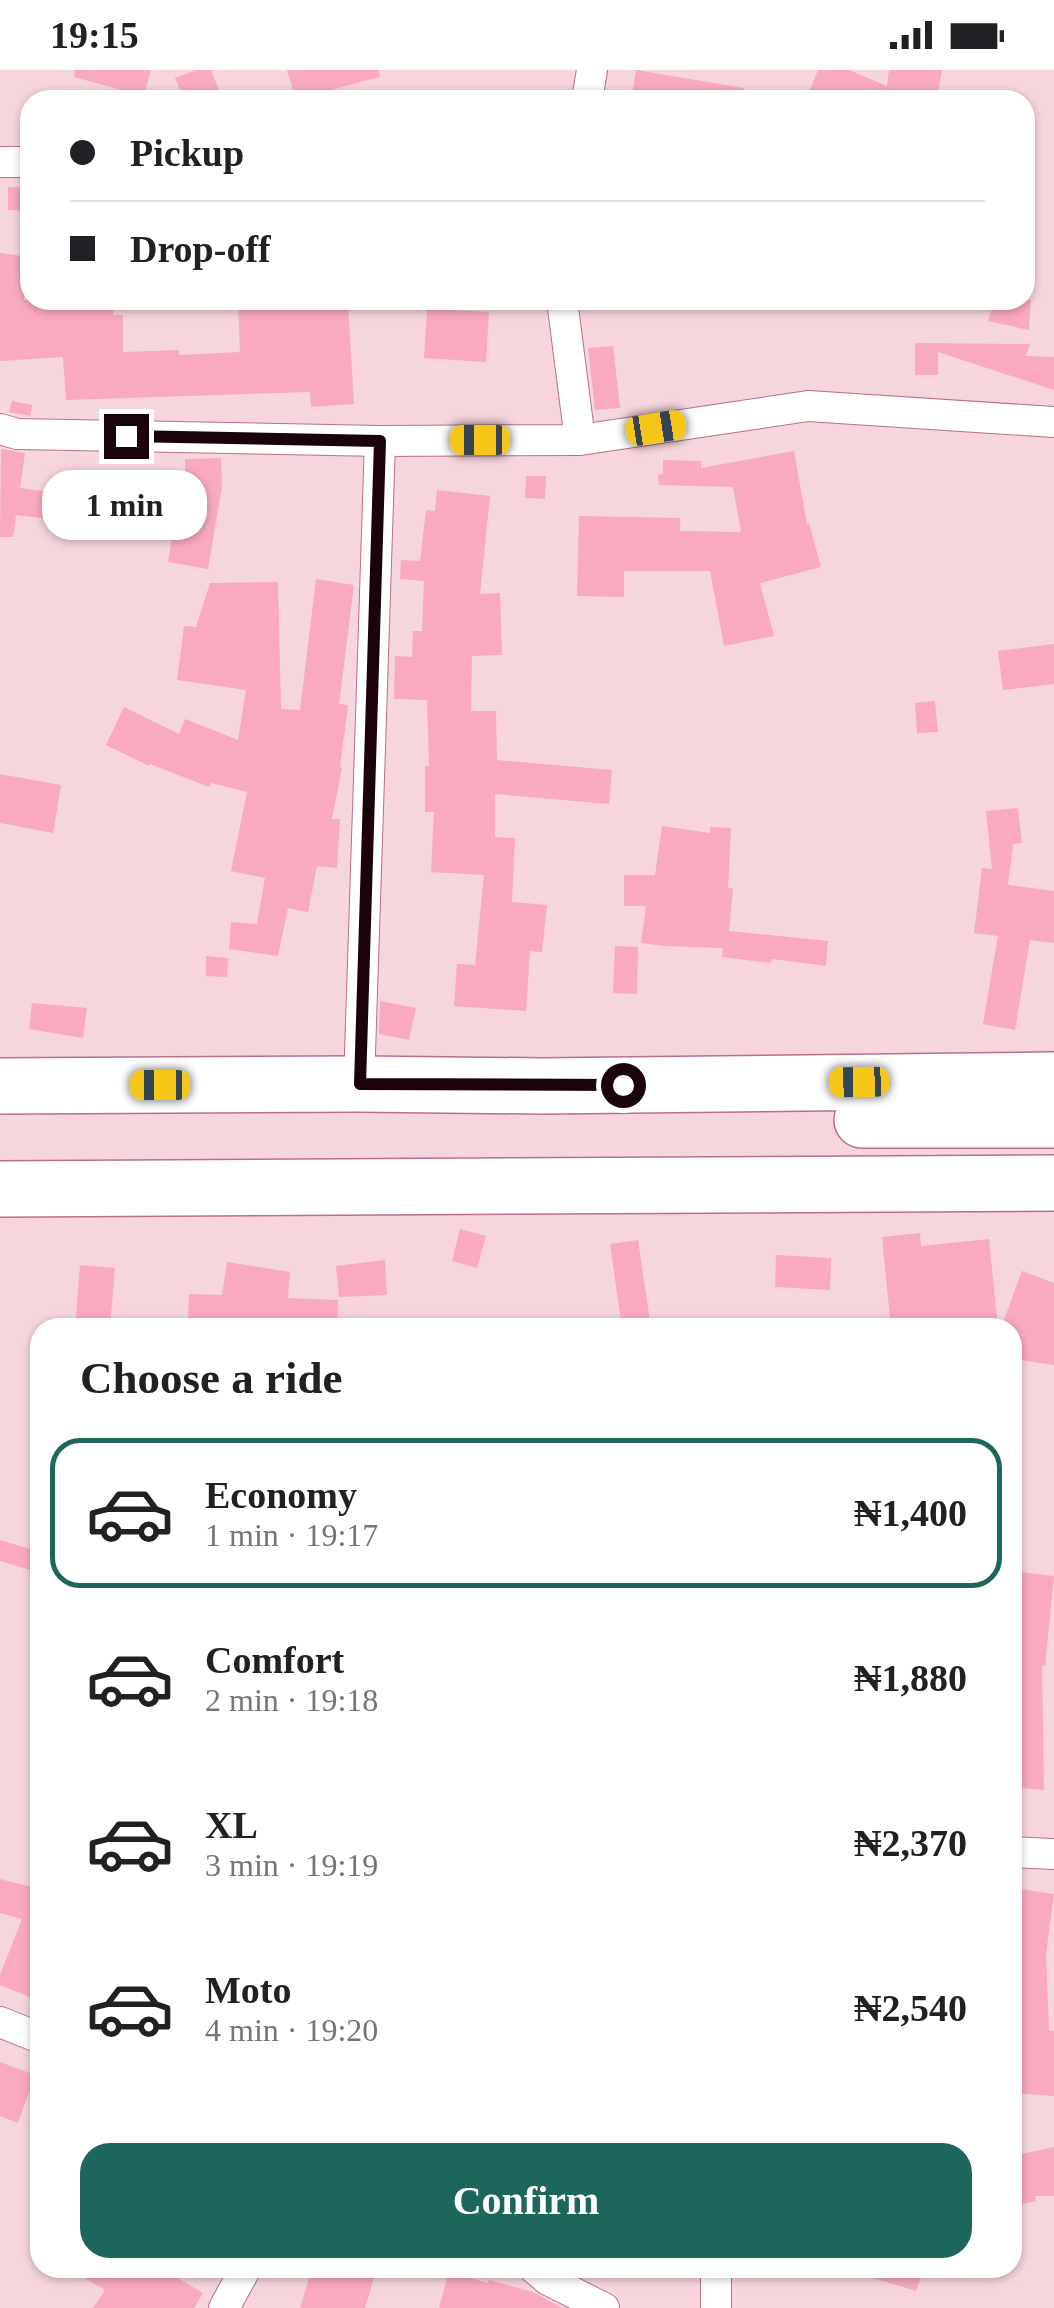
<!DOCTYPE html>
<meta charset="utf-8">
<style>
:root{--surface:#fff;--page:#f6f6f6;--text:#202124;--muted:#757577;--line:#e0e0e0;--accent:#1d665c}
body{margin:0;font-family:Georgia,serif;background:var(--page);color:var(--text);height:100vh;display:flex;flex-direction:column;font-size:38px;white-space:nowrap}
*{box-sizing:border-box;margin:0}
p{font-size:32px;color:var(--muted)}
.icon{flex:none;width:55px;height:55px;fill:none;stroke:currentColor;stroke-width:2;stroke-linecap:round;stroke-linejoin:round}
.map{position:relative;flex:1;overflow:hidden}
.sheet{position:absolute;left:30px;top:1248px;width:992px;height:960px;display:flex;flex-direction:column;background:var(--surface);border-radius:30px;box-shadow:0 2px 8px #0004}
.sheet>*{flex:none}
.guide{position:absolute;left:20px;top:20px;width:1015px;height:220px;border-radius:30px;box-shadow:0 2px 8px #0004;display:grid;align-content:center;height:220px;padding:0 50px;background:var(--surface)}
.end{position:absolute;width:45px;height:45px;margin:-22px;border:12px solid #1b030a;background:#fff;box-shadow:0 0 0 5px #fff}
.from{border-radius:50%}
.bubble{position:absolute;height:70px;border-radius:30px;background:var(--surface);box-shadow:0 2px 8px #0004;font-size:32px;font-weight:600;line-height:70px;text-align:center}
.car{position:absolute;width:30px;height:60px;margin:-30px -15px;border-radius:12px;box-shadow:0 0 8px 2px #0007;background:linear-gradient(#f5c518 24%,#345 0 40%,#f5c518 0 76%,#345 0 86%,#f5c518 0)}
.guide b{display:flex;align-items:center;gap:35px;height:95px;font-size:38px}
.guide b+b{border-top:2px solid var(--line)}
.guide i{width:25px;height:25px;background:var(--text)}
ul{padding:0;list-style:none}
li{display:flex;align-items:center;gap:30px;height:150px;margin:0 20px 15px;padding:0 30px;border:5px solid transparent;border-radius:30px}
li div{flex:1}
li b{display:block;font-size:38px}
li em{font-style:normal;font-weight:600}
li.on{border-color:var(--accent)}
li>.icon{width:90px;height:90px;stroke-width:1.5}
h2{padding:0 50px;font-size:45px;line-height:120px}
.cta{display:flex;gap:20px;margin-top:auto;padding:20px 50px}
.cta a{flex:1;height:115px;border-radius:30px;background:var(--accent);color:#fff;font-size:40px;font-weight:600;line-height:115px;text-align:center}
.status{display:flex;justify-content:space-between;align-items:center;height:70px;padding:0 50px;background:var(--surface);direction:ltr}
.status svg{height:28px;fill:currentColor}
.map>svg:first-child{display:block}
.building{fill:#f9aabe}
.lines{fill:none;stroke-linecap:round;stroke-linejoin:round}
.street-casing{stroke:#ba7084;stroke-width:32}
.highway-casing{stroke:#ba7084;stroke-width:58}
.street{stroke:#fff;stroke-width:30}
.highway{stroke:#fff;stroke-width:55}
.route{stroke:#1b030a;stroke-width:12}
</style>
<div class="status"><b>19:15</b><svg viewBox="0 0 49 12"><path d="M0 12V9h3v3zM5 12V6h3v6zM10 12V3h3v9zM15 12V0h3v12zM26 1h20v11H26zM47 4h2v5h-2z"/></svg></div>
<div class="map">
<svg width="1054" height="2238" viewBox="0 0 1054 2238">
<rect width="100%" height="100%" fill="#f6d5dc"/>
<!-- building -->
<path class="building" d="M 75,0 L 151,0 L 144,26 L 74,7 Z
M 196,0 L 211,0 L 223,30 L 184,30 L 175,8 Z
M 287,0 L 379,0 L 380,7 L 330,20 L 329,30 L 296,30 Z
M 636,0 L 744,18 L 743,30 L 631,30 Z
M 818,0 L 849,0 L 887,16 L 889,0 L 942,0 L 937,30 L 806,30 Z
M 8,117 L 30,118 L 30,141 L 8,140 Z
M 0,183 L 29,187 L 24,230 L 116,230 L 113,245 L 123,245 L 123,282 L 179,280 L 179,285 L 240,282 L 238,233 L 288,231 L 288,236 L 348,233 L 354,334 L 311,337 L 310,322 L 66,330 L 63,287 L 0,291 Z
M 995,230 L 1031,230 L 1029,260 L 988,251 Z
M 427,239 L 489,242 L 486,292 L 424,288 Z
M 915,273 L 1030,274 L 1026,286 L 1054,287 L 1054,320 L 938,282 L 938,305 L 915,305 Z
M 613,276 L 620,338 L 595,340 L 588,278 Z
M 12,331 L 32,335 L 30,346 L 9,342 Z
M 1,379 L 25,383 L 20,418 L 124,432 L 121,458 L 16,445 L 13,467 L 0,467 Z
M 794,381 L 807,454 L 809,453 L 821,497 L 760,513 L 774,566 L 724,576 L 710,501 L 624,501 L 624,527 L 577,526 L 579,446 L 680,448 L 680,461 L 741,462 L 733,417 L 659,415 L 658,405 L 663,404 L 663,390 L 701,391 L 701,398 Z
M 221,388 L 222,417 L 208,499 L 168,492 L 177,437 L 187,438 L 185,389 Z
M 526,406 L 546,406 L 545,429 L 525,428 Z
M 437,420 L 490,426 L 480,524 L 500,523 L 502,585 L 472,586 L 471,641 L 496,641 L 497,690 L 612,700 L 609,734 L 495,724 L 495,767 L 515,768 L 512,832 L 547,835 L 542,882 L 530,881 L 526,941 L 454,936 L 457,894 L 475,895 L 484,805 L 431,802 L 434,742 L 425,742 L 425,696 L 429,696 L 427,630 L 394,629 L 395,586 L 412,587 L 413,561 L 422,561 L 424,511 L 400,509 L 401,490 L 420,491 L 426,440 L 435,441 Z
M 316,509 L 354,515 L 339,634 L 348,635 L 340,697 L 342,698 L 332,749 L 340,749 L 337,798 L 317,796 L 308,842 L 288,838 L 278,886 L 229,879 L 231,852 L 257,854 L 265,808 L 231,801 L 247,722 L 211,713 L 209,717 L 150,694 L 149,696 L 106,675 L 124,637 L 179,664 L 185,649 L 238,670 L 246,620 L 177,610 L 184,556 L 196,557 L 210,513 L 278,512 L 281,639 L 300,640 Z
M 1054,574 L 1054,614 L 1003,620 L 998,581 Z
M 935,631 L 938,662 L 917,663 L 915,633 Z
M 0,704 L 61,715 L 53,763 L 0,753 Z
M 1018,738 L 1022,773 L 1013,774 L 1008,815 L 1054,821 L 1054,873 L 1030,870 L 1015,960 L 983,954 L 998,866 L 974,863 L 982,798 L 992,799 L 986,741 Z
M 662,756 L 710,763 L 710,757 L 731,758 L 728,818 L 733,818 L 729,861 L 828,871 L 826,896 L 772,889 L 771,893 L 722,887 L 723,878 L 664,876 L 641,873 L 646,836 L 624,836 L 624,805 L 655,805 Z
M 615,876 L 638,877 L 637,924 L 613,923 Z
M 206,886 L 228,888 L 227,907 L 206,906 Z
M 380,931 L 416,938 L 409,970 L 379,964 Z
M 32,933 L 87,938 L 83,968 L 29,959 Z
M 460,1159 L 486,1166 L 477,1198 L 452,1191 Z
M 920,1163 L 921,1176 L 989,1169 L 998,1258 L 891,1258 L 882,1167 Z
M 638,1170 L 651,1258 L 622,1258 L 610,1174 Z
M 776,1185 L 831,1188 L 830,1220 L 775,1217 Z
M 385,1190 L 387,1225 L 339,1227 L 336,1196 Z
M 227,1192 L 290,1202 L 288,1228 L 338,1230 L 337,1258 L 190,1258 L 191,1250 L 188,1250 L 189,1224 L 222,1225 Z
M 80,1195 L 115,1198 L 110,1258 L 75,1258 Z
M 1022,1201 L 1054,1213 L 1054,1295 L 1012,1289 L 1012,1258 L 1001,1258 Z
M 0,1470 L 40,1482 L 40,1503 L 0,1491 Z
M 1019,1502 L 1054,1506 L 1045,1596 L 1042,1595 L 1044,1720 L 1012,1717 L 1012,1567 Z
M 0,1809 L 40,1819 L 40,1853 L 38,1853 L 30,1884 L 40,1888 L 40,1931 L 0,1915 L 0,1905 L 22,1849 L 0,1843 Z
M 1012,1818 L 1054,1824 L 1046,1884 L 1049,1960 L 1054,1961 L 1054,2026 L 1012,2023 Z
M 0,1992 L 35,2005 L 18,2053 L 0,2046 Z
M 1054,2077 L 1054,2126 L 1035,2126 L 1036,2131 L 1012,2136 L 1012,2086 Z
M 68,2198 L 160,2198 L 203,2223 L 194,2238 L 93,2238 L 105,2220 Z
M 312,2198 L 377,2198 L 365,2238 L 300,2238 Z
M 856,2198 L 924,2198 L 916,2221 L 856,2203 Z
M 449,2202 L 488,2213 L 489,2210 L 533,2222 L 562,2238 L 439,2238 Z"/>
<g class="lines">
<!-- street casing -->
<g class="street-casing">
<path id="street" d="M 587,30 L 592,0
M 0,92 L 30,92
M 562,230 L 580,370
M 0,359 L 17,364 L 380,371 L 580,370 L 808,336 L 1054,352
M 359,1014 L 380,371
M 1012,1782 L 1054,1784
M 0,1952 L 40,1968
M 534,2198 L 548,2210 L 604,2238
M 716,2198 L 716,2238
M 224,2238 L 246,2198"/>
</g>
<!-- highway casing -->
<g class="highway-casing">
<path id="highway" d="M 0,1016 L 359,1014 L 543,1016 L 1054,1010
M 862,1050 L 1054,1050
M 0,1119 L 1054,1113"/>
</g>
<!-- street -->
<use href="#street" class="street"/>
<!-- highway -->
<use href="#highway" class="highway"/>
</g>
<g class="lines">
<!-- route -->
<path class="route" d="M 126,366 L 380,371 L 360,1014 L 623,1015"/>
</g>
</svg>
<i class="end from" style="left:623px;top:1015px"></i>
<i class="end" style="left:126px;top:366px"></i>
<div class="bubble" style="left:42px;top:400px;width:165px">1 min</div>
<i class="car" style="left:656px;top:358px;rotate:81deg"></i>
<i class="car" style="left:480px;top:370px;rotate:270deg"></i>
<i class="car" style="left:859px;top:1012px;rotate:269deg"></i>
<i class="car" style="left:160px;top:1015px;rotate:270deg"></i>
<div class="guide">
<b><i class="from"></i>Pickup</b>
<b><i></i>Drop-off</b>
</div>
<section class="sheet">
<h2>Choose a ride</h2>
<ul>
<li class="on"><svg class="icon" aria-label="car" viewBox="0 0 24 24"><path d="M5 17H2v-5l4-1 3-4h7l3 4 3 1v5h-3M9 17h6M6 11h13"/><circle cx="7" cy="17" r="2"/><circle cx="17" cy="17" r="2"/></svg><div><b>Economy</b><p>1 min · 19:17</p></div><em>₦1,400</em></li>
<li><svg class="icon" aria-label="car" viewBox="0 0 24 24"><path d="M5 17H2v-5l4-1 3-4h7l3 4 3 1v5h-3M9 17h6M6 11h13"/><circle cx="7" cy="17" r="2"/><circle cx="17" cy="17" r="2"/></svg><div><b>Comfort</b><p>2 min · 19:18</p></div><em>₦1,880</em></li>
<li><svg class="icon" aria-label="car" viewBox="0 0 24 24"><path d="M5 17H2v-5l4-1 3-4h7l3 4 3 1v5h-3M9 17h6M6 11h13"/><circle cx="7" cy="17" r="2"/><circle cx="17" cy="17" r="2"/></svg><div><b>XL</b><p>3 min · 19:19</p></div><em>₦2,370</em></li>
<li><svg class="icon" aria-label="car" viewBox="0 0 24 24"><path d="M5 17H2v-5l4-1 3-4h7l3 4 3 1v5h-3M9 17h6M6 11h13"/><circle cx="7" cy="17" r="2"/><circle cx="17" cy="17" r="2"/></svg><div><b>Moto</b><p>4 min · 19:20</p></div><em>₦2,540</em></li>
</ul>
<div class="cta"><a>Confirm</a></div>
</section>
</div>
